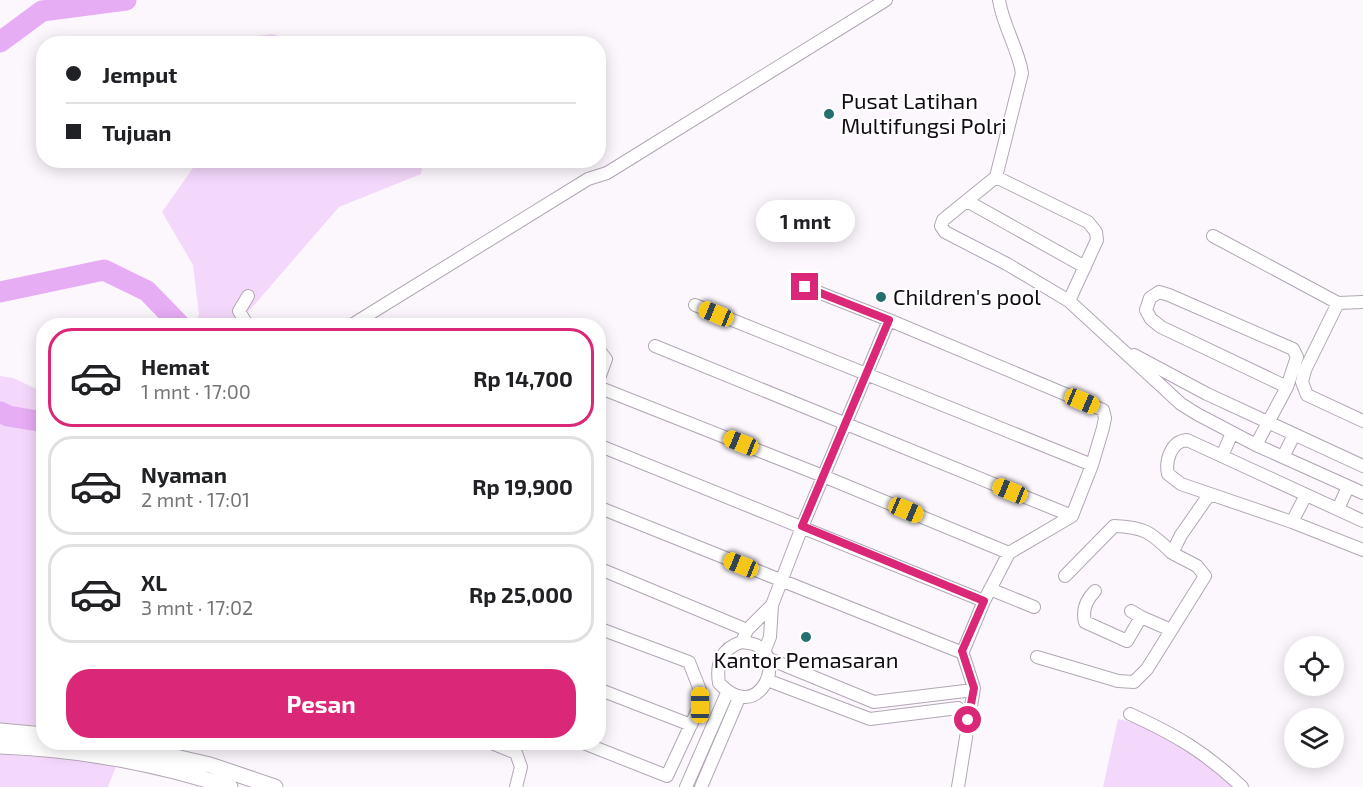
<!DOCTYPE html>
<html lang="id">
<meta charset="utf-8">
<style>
:root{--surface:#fff;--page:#f2f2f2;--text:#202124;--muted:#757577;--line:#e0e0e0;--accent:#db2777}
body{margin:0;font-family:"Exo 2",sans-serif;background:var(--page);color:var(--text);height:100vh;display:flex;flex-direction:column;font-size:22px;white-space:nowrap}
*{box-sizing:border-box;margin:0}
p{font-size:20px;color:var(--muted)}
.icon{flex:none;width:33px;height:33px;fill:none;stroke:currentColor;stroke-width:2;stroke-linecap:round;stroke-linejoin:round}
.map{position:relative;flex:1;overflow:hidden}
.sheet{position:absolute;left:36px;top:318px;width:570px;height:432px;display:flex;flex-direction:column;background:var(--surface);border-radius:24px;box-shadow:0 3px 15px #0003}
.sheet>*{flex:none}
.hud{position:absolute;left:36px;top:36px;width:570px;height:132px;border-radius:24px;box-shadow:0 3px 15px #0003;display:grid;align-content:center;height:132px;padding:0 30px;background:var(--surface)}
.controls{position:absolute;left:1284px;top:636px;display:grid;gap:12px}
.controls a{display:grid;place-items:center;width:60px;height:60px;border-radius:50%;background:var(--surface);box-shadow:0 3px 15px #0003;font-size:30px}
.end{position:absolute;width:27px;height:27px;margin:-14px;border:8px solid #db2777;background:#fff;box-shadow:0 0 0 3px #fff}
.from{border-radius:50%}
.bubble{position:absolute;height:42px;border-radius:21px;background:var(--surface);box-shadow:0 3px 15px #0003;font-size:20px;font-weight:700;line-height:42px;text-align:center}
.car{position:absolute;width:18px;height:36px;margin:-18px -9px;border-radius:8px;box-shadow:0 0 4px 2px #0007;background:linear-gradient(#f5c518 24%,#345 0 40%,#f5c518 0 76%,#345 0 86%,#f5c518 0)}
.hud b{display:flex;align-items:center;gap:21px;height:57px;font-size:22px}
.hud b+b{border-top:2px solid var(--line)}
.hud i{width:15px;height:15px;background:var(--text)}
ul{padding:10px 0 0;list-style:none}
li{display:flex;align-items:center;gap:18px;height:99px;margin:0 12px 9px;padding:0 18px;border:3px solid var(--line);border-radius:24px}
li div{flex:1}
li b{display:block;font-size:22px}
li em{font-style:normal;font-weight:700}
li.active{border-color:var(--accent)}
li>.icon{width:54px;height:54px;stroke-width:1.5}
.cta{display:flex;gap:12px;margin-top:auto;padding:12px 30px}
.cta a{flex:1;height:69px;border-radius:24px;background:var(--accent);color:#fff;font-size:24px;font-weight:700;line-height:69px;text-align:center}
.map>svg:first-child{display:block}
.green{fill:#f4d8fb}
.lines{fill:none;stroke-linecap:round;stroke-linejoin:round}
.river{stroke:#e6acf4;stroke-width:21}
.minor-casing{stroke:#b2a6b5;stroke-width:14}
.major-casing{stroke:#b2a6b5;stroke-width:17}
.minor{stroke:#fff;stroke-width:12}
.major{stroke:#fff;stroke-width:15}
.route{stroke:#db2777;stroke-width:8}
.poi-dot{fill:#25706e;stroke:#fff;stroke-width:2}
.labels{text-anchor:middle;stroke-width:4.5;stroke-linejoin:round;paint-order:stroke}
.poi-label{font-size:22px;fill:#110c12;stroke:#fff;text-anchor:start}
</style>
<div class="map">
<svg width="1363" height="787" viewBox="0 0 1363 787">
<rect width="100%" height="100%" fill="#fcf7fd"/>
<!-- green -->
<path class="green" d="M 272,34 L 307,43 L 225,43 L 224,40 Z
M 198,161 L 423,161 L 421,174 L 339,207 L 242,319 L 246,325 L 193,325 L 199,315 L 193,265 L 162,212 Z
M 0,376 L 13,378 L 43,392 L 44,742 L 125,743 L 108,787 L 0,787 Z
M 1118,719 L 1137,723 L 1208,761 L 1238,787 L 1103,787 Z"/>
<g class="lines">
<!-- river -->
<path class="river" d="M 0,42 L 42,11 L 126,0
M 0,292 L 104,270 L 147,291 L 181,326
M 0,412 L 8,416 L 44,422"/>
<!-- minor casing -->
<g class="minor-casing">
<path id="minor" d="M 996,177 L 1022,73 C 1018,48 1003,26 999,0
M 967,201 L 1085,267
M 1213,236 L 1338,303 L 1305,370 L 1302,382 L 1307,395 L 1363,421
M 1069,301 L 1097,240 L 1096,232 L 1088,222 L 996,177 L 943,220 L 941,226 L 945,232 L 1007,264 L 1069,301 L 1181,404 L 1197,414 L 1256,445 L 1363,493
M 1338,303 L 1363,302
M 695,305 L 1092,465
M 456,325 L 581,326
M 248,326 L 239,311 L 248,296
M 350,326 L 588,179 L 607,173 L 886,0
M 655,346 L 1072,516
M 598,349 L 606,359 L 598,381
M 1134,355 L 1207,394 L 1363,466
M 598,387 L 823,476 L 1009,553
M 598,445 L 984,601 L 1009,553 L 1072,516 L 1092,465 L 1103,428 L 1105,418 L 1103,410 L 889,320 L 805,287
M 1256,445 L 1287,387 L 1297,357 L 1293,349 L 1169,295 L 1159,292 L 1150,298 L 1146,310 L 1151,319 L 1161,327 L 1287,387
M 1222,456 L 1232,433
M 1283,457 L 1294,435
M 598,507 L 958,651 L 964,649 L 984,601
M 1338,509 L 1348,487
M 1363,521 L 1187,440 C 1171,441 1165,461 1168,474 L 1181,484 L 1292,522 L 1363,550
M 1292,522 L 1306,495
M 598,568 L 747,630
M 1065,576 L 1114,526 C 1144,527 1151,532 1172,553
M 990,589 L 1034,607
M 1095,591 C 1086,600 1082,610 1085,622 L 1127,641 L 1141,617 L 1171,630
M 1131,611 L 1141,617
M 742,642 C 746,643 752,643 756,645 C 788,661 757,725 719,683 C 716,664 721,648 742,642 L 747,630 L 772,605
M 764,652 L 770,637 L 772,605 L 802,527 L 889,320
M 1037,657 L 1118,681 L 1134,682 L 1147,669 L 1205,576 L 1197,566 L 1172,553 L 1181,535 L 1209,495
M 767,658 L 874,702 L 965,691
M 767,680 L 870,719 L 958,708
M 598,689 L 691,725
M 1130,714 C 1176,735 1205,752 1242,787
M 489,742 L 516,753 L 521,767 L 516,787
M 581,742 L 667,776 L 700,705 L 700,690 L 689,662 L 598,628
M 686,787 L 727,693
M 701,787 L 739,698
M 958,787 L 974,688 L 962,651"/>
</g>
<!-- major casing -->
<g class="major-casing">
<path id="major" d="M 0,731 L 44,735
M 110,742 L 210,765 L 275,787
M 0,746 C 78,749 156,763 230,787"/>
</g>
<!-- minor -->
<use href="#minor" class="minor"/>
<!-- major -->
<use href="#major" class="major"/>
</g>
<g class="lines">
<!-- route -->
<path class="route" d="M 805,287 L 889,320 L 802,526 L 984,601 L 962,651 L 974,688 L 968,720"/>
</g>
<!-- markers -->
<g class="poi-dot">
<circle cx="829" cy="114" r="6"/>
<circle cx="881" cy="297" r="6"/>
<circle cx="806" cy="637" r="6"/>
</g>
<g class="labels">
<!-- poi labels -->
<g class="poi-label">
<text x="841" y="109">Pusat Latihan<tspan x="841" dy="25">Multifungsi Polri</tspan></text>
<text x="893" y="305">Children's pool</text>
<text x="806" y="668" text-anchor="middle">Kantor Pemasaran</text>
</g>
</g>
</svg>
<div class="controls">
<a><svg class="icon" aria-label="locate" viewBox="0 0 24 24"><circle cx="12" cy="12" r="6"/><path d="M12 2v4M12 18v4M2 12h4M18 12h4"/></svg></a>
<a><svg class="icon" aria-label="layers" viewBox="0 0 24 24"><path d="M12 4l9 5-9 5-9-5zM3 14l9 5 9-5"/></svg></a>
</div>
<i class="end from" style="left:968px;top:720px"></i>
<i class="end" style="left:805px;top:287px"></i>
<div class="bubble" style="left:756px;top:200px;width:99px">1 mnt</div>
<i class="car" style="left:716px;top:314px;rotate:292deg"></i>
<i class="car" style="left:1082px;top:401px;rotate:113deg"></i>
<i class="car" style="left:741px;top:443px;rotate:292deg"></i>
<i class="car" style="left:1010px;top:491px;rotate:292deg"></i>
<i class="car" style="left:906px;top:510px;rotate:113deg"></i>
<i class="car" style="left:741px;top:565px;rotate:292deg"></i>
<i class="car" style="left:700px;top:705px;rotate:0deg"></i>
<div class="hud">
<b><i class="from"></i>Jemput</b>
<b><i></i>Tujuan</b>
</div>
<section class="sheet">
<ul>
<li class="active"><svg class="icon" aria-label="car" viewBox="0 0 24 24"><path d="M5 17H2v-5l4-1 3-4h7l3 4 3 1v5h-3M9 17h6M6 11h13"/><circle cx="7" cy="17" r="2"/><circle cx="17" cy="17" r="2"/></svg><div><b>Hemat</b><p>1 mnt · 17:00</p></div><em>Rp 14,700</em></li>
<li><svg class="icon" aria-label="car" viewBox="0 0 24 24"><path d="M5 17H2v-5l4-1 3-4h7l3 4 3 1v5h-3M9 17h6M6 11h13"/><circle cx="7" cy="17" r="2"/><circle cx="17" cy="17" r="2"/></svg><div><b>Nyaman</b><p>2 mnt · 17:01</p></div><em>Rp 19,900</em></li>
<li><svg class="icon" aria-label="car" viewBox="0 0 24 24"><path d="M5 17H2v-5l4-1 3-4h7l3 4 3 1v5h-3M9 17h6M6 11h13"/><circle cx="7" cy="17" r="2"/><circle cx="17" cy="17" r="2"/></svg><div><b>XL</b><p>3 mnt · 17:02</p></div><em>Rp 25,000</em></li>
</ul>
<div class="cta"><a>Pesan</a></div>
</section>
</div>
